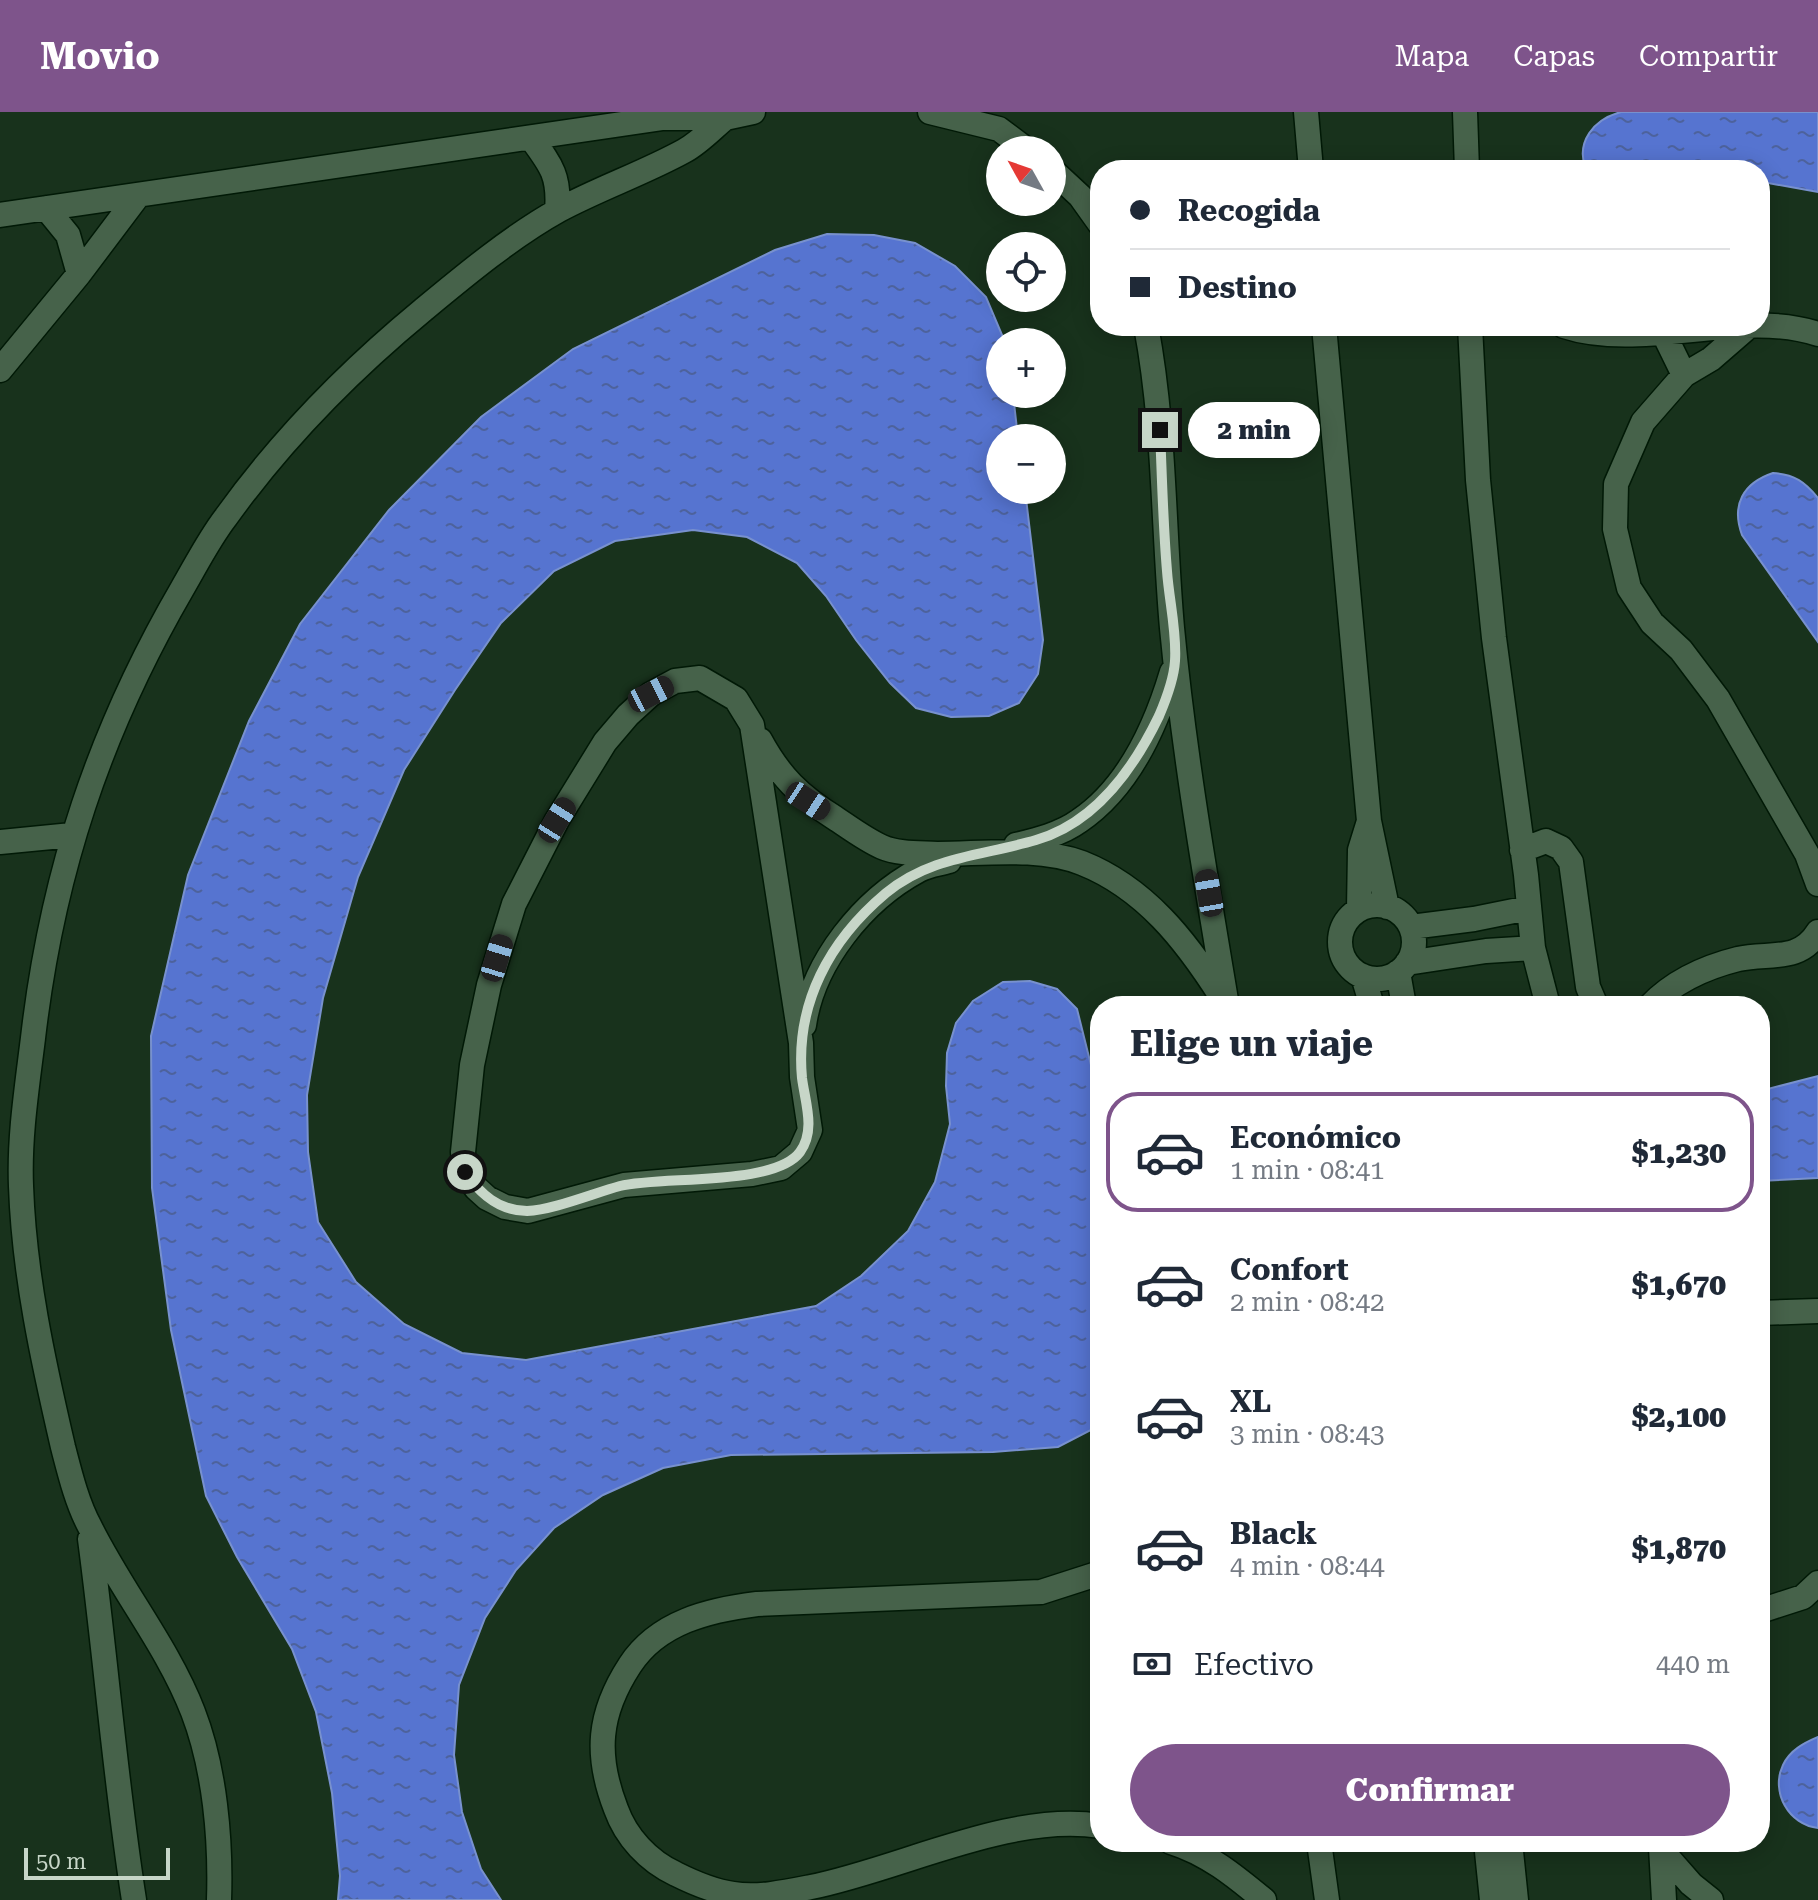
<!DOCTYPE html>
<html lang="es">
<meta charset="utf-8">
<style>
:root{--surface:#fff;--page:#f2f2f3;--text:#1f2937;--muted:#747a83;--line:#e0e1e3;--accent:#7e548b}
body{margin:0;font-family:"Roboto Serif",serif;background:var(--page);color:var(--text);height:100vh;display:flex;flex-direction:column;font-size:30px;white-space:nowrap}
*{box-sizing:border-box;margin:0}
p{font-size:26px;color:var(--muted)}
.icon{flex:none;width:44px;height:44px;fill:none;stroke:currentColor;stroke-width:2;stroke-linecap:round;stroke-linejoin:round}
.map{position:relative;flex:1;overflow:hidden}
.panel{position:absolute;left:1090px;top:884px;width:680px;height:856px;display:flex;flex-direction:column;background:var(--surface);border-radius:32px;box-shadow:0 4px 20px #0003}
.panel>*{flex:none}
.banner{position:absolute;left:1090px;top:48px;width:680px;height:176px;border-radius:32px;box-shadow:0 4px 20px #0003;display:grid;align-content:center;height:176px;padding:0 40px;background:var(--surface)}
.needle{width:52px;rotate:310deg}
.controls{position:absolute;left:986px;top:24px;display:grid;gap:16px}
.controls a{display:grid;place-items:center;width:80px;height:80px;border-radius:50%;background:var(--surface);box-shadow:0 4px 20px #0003;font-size:40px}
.scale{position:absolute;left:24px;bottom:20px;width:146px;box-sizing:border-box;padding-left:8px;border:4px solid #c7d6c8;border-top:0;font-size:22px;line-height:28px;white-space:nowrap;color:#c7d6c8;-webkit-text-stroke:6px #18321c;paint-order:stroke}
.end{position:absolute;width:36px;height:36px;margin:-18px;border:10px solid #c7d6c8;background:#111;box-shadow:0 0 0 4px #111}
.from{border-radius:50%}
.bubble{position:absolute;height:56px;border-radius:28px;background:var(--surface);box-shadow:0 4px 20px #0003;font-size:26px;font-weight:800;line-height:56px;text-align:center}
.car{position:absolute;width:24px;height:48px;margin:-24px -12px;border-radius:10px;box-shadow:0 0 6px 2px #0007;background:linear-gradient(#222 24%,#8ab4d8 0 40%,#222 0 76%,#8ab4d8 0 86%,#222 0)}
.banner b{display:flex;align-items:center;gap:28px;height:76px;font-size:30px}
.banner b+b{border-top:2px solid var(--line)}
.banner i{width:20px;height:20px;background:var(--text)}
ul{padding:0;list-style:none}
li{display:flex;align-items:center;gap:24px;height:120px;margin:0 16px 12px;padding:0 24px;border:4px solid transparent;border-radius:32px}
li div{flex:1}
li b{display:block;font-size:30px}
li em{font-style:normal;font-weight:800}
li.active{border-color:var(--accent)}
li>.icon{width:72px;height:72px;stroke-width:1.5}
h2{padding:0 40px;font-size:36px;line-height:96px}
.pay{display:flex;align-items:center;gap:20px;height:88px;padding:0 40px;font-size:30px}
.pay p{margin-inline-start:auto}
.action{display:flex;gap:16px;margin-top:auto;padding:16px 40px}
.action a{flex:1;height:92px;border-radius:48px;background:var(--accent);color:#fff;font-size:32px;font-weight:800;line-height:92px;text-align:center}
header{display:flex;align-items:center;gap:48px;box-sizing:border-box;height:112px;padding:0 40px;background:var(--accent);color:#fff}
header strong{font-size:38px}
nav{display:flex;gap:44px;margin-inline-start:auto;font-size:28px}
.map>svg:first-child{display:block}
.water{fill:url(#water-ripples);stroke:#7891ce;stroke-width:2}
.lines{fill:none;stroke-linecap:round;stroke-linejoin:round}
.minor-casing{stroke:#011906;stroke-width:27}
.minor{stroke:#46624a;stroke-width:24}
.route{stroke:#c7d6c8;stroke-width:10}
</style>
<header>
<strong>Movio</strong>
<nav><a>Mapa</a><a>Capas</a><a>Compartir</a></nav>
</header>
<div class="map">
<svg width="1818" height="1788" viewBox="0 0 1818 1788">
<defs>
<pattern id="water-ripples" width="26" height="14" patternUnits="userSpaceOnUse" patternTransform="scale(2)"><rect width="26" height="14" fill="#5674d0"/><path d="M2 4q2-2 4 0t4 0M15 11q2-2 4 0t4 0" fill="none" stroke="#4d629c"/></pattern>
</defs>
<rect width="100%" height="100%" fill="#18321c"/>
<!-- water -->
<path class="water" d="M 1621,0 L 1818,0 L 1818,80 L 1768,71 L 1760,72 L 1760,58 L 1586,58 C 1575,30 1594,7 1621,0 Z
M 827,122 L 874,123 L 915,131 L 955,154 L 986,185 L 1005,230 L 1000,230 L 1000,282 L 1013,282 L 1018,326 L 1000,326 L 1000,378 L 1025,378 L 1043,528 L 1038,562 L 1019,591 L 989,604 L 951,605 L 916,596 L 890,571 L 856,528 L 826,484 L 797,451 L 747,425 L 693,418 L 615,429 L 554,459 L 501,511 L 455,578 L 404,658 L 358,765 L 323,886 L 307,983 L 308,1040 L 318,1110 L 356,1170 L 404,1212 L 462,1241 L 526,1248 L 816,1194 L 861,1164 L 908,1119 L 935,1070 L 950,1012 L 946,974 L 947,941 L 956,911 L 973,889 L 1003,870 L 1030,869 L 1057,877 L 1077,897 L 1100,989 L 1100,1310 L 1091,1318 L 1058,1335 L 993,1340 L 731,1343 L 663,1356 L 603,1383 L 554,1416 L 516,1458 L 485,1506 L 459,1573 L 454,1643 L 462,1700 L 481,1757 L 501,1788 L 338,1788 L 340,1764 L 332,1681 L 316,1600 L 292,1537 L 237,1445 L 206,1384 L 171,1218 L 152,1076 L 151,924 L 188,763 L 249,609 L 300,512 L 389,398 L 481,305 L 573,237 L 775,138 Z
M 1773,361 C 1794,362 1805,370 1818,386 L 1818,530 L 1742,423 C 1731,393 1743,371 1773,361 Z
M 1818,964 L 1818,1066 L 1760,1069 L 1760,979 Z
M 1818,1625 L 1818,1716 C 1789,1713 1770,1680 1783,1653 C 1790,1638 1804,1631 1818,1625 Z"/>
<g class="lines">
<!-- minor casing -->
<g class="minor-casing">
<path id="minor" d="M 930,0 L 999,17 L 1027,38
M 1306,0 L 1311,58
M 1465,0 L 1467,58
M 531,26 C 551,53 560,64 557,99
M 1052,58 L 1080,84 L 1100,112
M 46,96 L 68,123 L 79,162
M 0,103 L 663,6 L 725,6 L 753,0
M 1146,214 C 1165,314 1163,415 1172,516 C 1184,643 1206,768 1227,894
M 1324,214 L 1369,709 L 1387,795
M 1470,214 L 1478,368 L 1494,526 L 1526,763 L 1533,836 L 1548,894
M 1564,214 C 1643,240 1741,196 1818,222
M 1749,214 L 1711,247 L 1684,263 L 1643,310 L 1616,372 L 1615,417 L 1629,476 L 1652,511 L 1681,538 L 1718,587 L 1807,742 L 1818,772
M 1663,220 L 1684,263
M 0,258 L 79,162 L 137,85
M 700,566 L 736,587 L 752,613 L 801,931 L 802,965 L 810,1018 L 800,1040 L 781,1056 L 752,1062 L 624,1073 L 528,1099 L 505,1095 L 487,1086 L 476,1076 L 465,1060 L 463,1040 L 472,953 L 489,873 L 514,792 L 557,708 L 605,630 L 628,603 L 651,582 L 675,569 Z
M 760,628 C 780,665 800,684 835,706 C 850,716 866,728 882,735 C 898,742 919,741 937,742 C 983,742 1038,734 1082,751 C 1145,776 1186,829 1221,884
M 0,730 L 72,723
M 1016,733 C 1037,728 1061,722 1079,709 C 1128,676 1156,614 1172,560
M 1522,738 L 1546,729 L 1561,736 L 1571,750 L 1588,875 L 1596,894
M1340 830a37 37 0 1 1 74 0a37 37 0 1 1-74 0Z
M 1359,797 L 1360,738 L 1369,709
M 1411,815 L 1474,807 L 1529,796
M 1407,851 L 1486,839 L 1533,836
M 1398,860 L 1404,894
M 1363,864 L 1372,894
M 1650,894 C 1673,870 1706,855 1738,847 C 1769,840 1799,851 1818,820
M 804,913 C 813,850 863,788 919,758 C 928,753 939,752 949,749
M 1760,1201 L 1818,1199
M 90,1427 C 106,1547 115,1668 134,1788
M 1100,1461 L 1041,1480 L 757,1492 C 709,1498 658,1510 630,1553 C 598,1602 595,1643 616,1697 C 626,1725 648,1749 676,1762 C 694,1771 712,1779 733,1782 C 758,1786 786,1780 811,1775 C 901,1757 1009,1700 1100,1714
M 1760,1499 L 1803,1485 L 1818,1471
M 1171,1730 C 1207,1741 1235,1764 1264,1788
M 1319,1730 L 1327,1788
M 1486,1730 L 1492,1788
M 1510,1730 L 1516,1788
M 1661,1735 L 1664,1788
M 1663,1740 L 1691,1772 L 1711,1788
M 219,1788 C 221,1728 215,1657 193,1600 C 168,1535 121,1478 90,1415 C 77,1391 70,1362 63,1335 C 43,1249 24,1162 21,1074 C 19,1025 27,975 33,926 C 52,762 99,620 182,477 C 196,453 209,427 226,405 C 282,327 349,259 423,198 C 464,164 512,124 559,98 C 600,76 644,61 684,39 C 699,31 712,17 725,6"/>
</g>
<!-- minor -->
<use href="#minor" class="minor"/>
</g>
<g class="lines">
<!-- route -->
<path class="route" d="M 465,1060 C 480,1082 499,1099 527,1099 C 553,1098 594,1081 620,1074 C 663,1064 775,1074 800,1040 C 816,1018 805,990 802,966 C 795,891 830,828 886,781 C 931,744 982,744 1036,728 C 1095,711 1133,658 1159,604 C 1165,590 1174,565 1175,549 C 1177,520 1169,488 1167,459 C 1163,412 1162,365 1160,318"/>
</g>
</svg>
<div class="controls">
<a><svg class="needle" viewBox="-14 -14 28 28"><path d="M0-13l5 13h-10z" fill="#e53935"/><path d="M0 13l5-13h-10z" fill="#747a83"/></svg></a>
<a><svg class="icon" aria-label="locate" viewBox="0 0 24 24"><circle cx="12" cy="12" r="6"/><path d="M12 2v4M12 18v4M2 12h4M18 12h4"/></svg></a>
<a>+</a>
<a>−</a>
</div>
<div class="scale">50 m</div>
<i class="end from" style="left:465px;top:1060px"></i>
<i class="end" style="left:1160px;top:318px"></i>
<div class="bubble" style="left:1188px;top:290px;width:132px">2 min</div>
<i class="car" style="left:651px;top:582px;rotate:63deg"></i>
<i class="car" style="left:808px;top:689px;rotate:123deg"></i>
<i class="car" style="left:557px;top:708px;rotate:32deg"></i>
<i class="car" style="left:1209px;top:781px;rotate:350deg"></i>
<i class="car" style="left:497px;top:846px;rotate:17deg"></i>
<div class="banner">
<b><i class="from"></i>Recogida</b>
<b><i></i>Destino</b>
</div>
<section class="panel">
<h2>Elige un viaje</h2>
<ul>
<li class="active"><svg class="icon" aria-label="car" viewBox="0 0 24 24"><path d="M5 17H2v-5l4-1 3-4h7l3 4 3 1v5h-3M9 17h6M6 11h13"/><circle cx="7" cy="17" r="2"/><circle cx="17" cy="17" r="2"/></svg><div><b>Económico</b><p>1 min · 08:41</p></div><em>$1,230</em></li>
<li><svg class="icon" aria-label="car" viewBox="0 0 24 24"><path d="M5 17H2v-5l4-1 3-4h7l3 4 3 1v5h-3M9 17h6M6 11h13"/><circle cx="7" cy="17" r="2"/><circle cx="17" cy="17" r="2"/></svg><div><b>Confort</b><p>2 min · 08:42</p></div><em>$1,670</em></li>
<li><svg class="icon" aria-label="car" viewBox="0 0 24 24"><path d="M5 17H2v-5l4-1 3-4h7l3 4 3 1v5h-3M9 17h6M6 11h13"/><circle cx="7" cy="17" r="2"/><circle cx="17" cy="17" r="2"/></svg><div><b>XL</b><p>3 min · 08:43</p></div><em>$2,100</em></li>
<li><svg class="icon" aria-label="car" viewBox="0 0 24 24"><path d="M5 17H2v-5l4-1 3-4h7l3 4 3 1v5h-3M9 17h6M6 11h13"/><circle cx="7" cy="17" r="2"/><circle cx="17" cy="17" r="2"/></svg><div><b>Black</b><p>4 min · 08:44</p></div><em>$1,870</em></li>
</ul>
<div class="pay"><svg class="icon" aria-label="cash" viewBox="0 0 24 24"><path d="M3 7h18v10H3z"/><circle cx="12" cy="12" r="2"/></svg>Efectivo<p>440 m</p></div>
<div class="action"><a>Confirmar</a></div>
</section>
</div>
